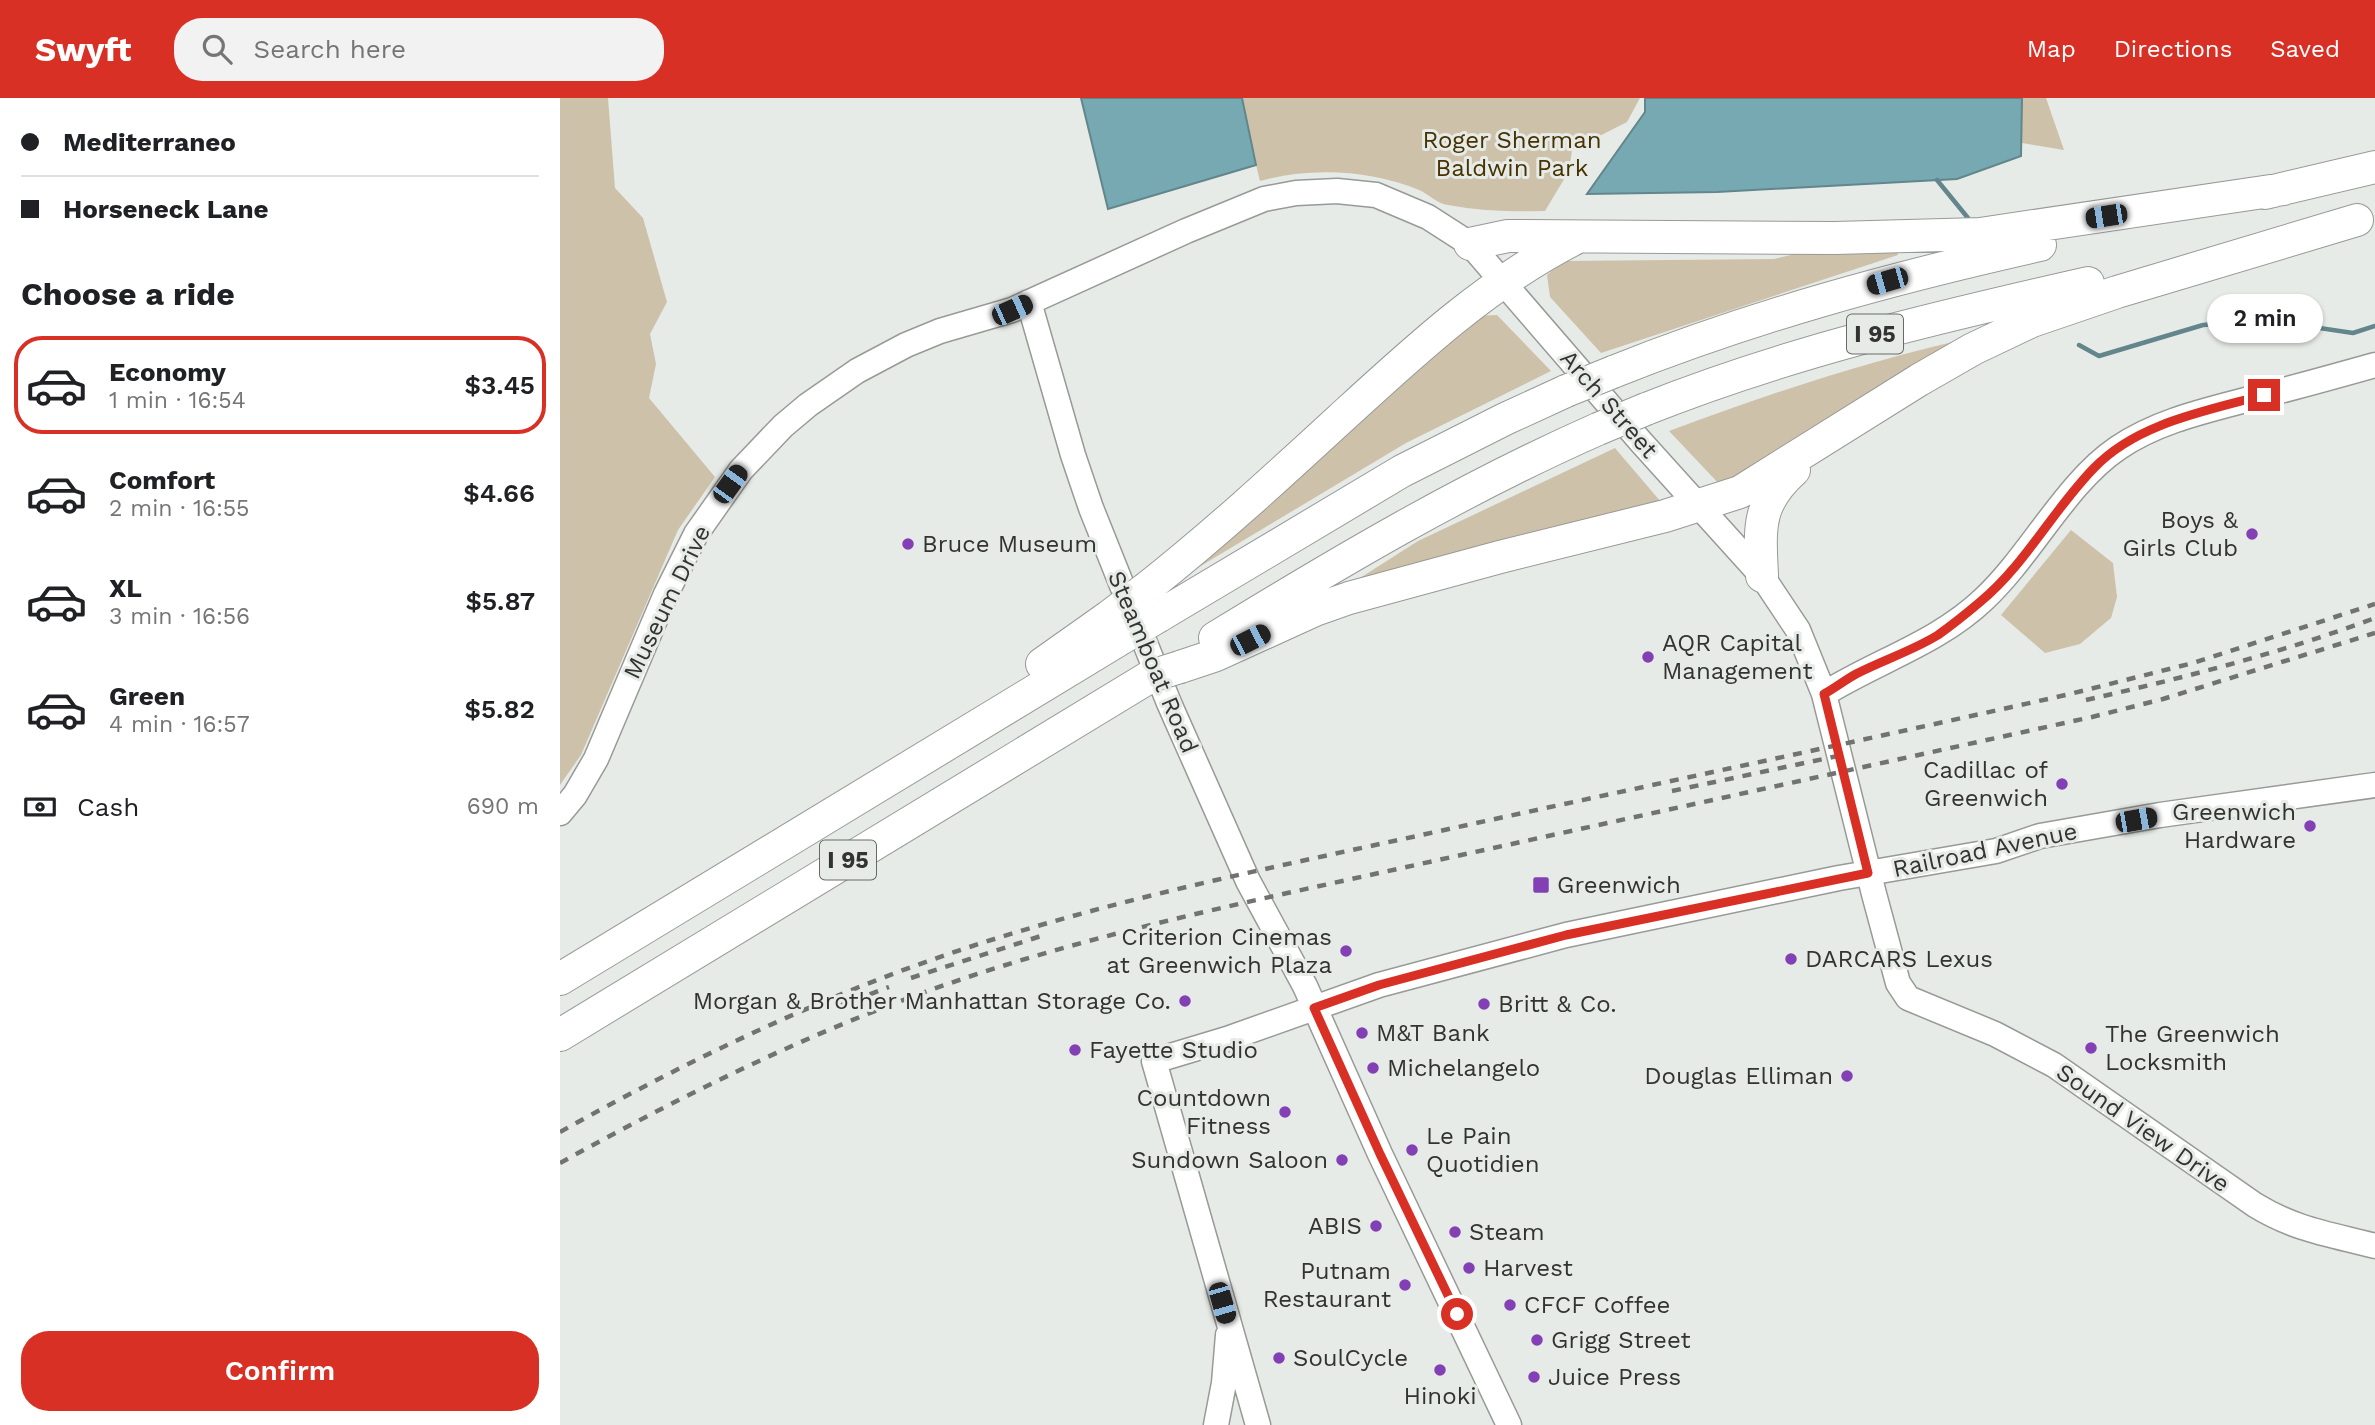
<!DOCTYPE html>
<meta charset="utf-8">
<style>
:root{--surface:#fff;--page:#f2f2f2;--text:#202124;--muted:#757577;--line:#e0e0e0;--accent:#d93025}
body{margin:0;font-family:"Work Sans",sans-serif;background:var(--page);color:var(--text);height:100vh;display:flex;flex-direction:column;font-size:26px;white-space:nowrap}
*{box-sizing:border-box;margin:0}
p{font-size:23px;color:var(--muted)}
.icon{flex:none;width:38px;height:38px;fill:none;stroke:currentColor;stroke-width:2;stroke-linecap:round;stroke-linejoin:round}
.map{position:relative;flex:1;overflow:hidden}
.details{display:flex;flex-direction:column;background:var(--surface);width:560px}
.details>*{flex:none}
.guide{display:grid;align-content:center;height:154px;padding:0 21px;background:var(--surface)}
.end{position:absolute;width:32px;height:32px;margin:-16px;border:9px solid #d93025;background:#fff;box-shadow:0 0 0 4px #fff}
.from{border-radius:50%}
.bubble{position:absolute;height:49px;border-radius:24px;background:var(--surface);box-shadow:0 2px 5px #0004;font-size:23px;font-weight:600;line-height:49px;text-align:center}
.car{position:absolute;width:21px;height:42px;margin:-21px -10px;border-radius:9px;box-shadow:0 0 5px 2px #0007;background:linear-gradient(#222 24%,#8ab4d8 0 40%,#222 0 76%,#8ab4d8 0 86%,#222 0)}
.guide b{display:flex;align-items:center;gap:24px;height:66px;font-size:26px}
.guide b+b{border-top:2px solid var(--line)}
.guide i{width:18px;height:18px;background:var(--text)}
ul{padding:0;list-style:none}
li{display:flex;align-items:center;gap:21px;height:98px;margin:0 14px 10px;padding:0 7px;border:4px solid transparent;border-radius:28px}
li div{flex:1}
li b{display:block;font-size:26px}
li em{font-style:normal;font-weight:600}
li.current{border-color:var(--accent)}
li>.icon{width:63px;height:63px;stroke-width:1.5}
h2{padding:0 21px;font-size:32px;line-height:84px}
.pay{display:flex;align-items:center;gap:18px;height:77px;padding:0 21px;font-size:26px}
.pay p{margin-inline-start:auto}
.cta{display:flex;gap:14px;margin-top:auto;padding:14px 21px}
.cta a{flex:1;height:80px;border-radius:28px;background:var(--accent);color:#fff;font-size:28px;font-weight:600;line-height:80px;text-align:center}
header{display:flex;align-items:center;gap:42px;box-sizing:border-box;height:98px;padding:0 35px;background:var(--accent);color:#fff}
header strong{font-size:33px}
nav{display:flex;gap:38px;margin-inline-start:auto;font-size:24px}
.search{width:490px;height:63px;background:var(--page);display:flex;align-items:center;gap:18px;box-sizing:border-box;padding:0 24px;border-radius:28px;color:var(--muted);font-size:26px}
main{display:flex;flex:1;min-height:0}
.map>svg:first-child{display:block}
.green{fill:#cec1aa}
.water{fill:#77a9b2;stroke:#62868c;stroke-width:2}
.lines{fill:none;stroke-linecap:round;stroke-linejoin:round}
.stream{stroke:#62868c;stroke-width:4.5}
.secondary-casing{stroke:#979a97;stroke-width:27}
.motorway-casing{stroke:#979a97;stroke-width:34}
.secondary{stroke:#fff;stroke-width:24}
.motorway{stroke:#fff;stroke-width:32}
.rail{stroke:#707370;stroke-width:4.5;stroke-dasharray:9 9;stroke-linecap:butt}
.motorway-bridge-casing{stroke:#979a97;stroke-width:34;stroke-linecap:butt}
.motorway-bridge{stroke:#fff;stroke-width:32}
.route{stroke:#d93025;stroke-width:9}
.poi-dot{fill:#8240b4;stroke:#e7ebe7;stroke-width:2.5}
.labels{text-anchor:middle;stroke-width:6;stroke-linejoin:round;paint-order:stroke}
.shield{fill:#e7ebe7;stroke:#686a68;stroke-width:2}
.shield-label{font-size:23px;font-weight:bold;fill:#323332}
.park-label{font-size:24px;fill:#483201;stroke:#e7ebe7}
.street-label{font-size:24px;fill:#323332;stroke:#e7ebe7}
.poi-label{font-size:24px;fill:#323332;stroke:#e7ebe7;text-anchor:start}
</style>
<header>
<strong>Swyft</strong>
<div class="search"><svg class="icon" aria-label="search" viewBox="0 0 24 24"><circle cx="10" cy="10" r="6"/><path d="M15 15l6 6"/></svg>Search here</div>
<nav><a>Map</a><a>Directions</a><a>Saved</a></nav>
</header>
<main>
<section class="details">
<div class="guide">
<b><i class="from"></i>Mediterraneo</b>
<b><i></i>Horseneck Lane</b>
</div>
<h2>Choose a ride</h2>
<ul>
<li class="current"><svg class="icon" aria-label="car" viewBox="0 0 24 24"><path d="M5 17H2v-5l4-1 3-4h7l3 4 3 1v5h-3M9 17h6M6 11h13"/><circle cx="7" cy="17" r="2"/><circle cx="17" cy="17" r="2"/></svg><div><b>Economy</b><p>1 min · 16:54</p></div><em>$3.45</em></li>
<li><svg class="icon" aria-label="car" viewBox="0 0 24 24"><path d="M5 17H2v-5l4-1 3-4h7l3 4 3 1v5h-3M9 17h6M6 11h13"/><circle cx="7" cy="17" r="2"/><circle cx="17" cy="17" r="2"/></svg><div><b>Comfort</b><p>2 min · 16:55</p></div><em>$4.66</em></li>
<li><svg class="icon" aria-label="car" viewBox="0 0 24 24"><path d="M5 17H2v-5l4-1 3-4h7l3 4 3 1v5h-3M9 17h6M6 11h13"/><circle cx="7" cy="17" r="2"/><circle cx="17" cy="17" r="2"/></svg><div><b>XL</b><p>3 min · 16:56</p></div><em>$5.87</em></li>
<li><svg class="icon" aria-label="car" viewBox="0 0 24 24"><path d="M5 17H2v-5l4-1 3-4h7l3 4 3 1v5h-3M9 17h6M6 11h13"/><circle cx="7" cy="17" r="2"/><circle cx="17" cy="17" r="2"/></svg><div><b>Green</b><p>4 min · 16:57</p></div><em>$5.82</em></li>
</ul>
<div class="pay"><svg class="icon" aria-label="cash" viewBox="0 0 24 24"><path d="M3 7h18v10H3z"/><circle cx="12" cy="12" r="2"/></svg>Cash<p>690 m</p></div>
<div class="cta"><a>Confirm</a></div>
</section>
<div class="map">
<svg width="1815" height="1327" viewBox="0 0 1815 1327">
<rect width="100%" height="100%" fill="#e7ebe7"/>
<!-- green -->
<path class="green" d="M 0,0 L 48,0 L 55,90 L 83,120 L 107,204 L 90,236 L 96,266 L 89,300 L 155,379 L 118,432 L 21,657 L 0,687 Z
M 680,0 L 1080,0 L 1067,24 L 1012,52 L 1009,73 L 985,113 C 954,114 919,113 888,107 C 877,106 869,96 859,92 C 811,72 750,69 700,83 Z
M 1416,0 L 1486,0 L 1504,52 L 1450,43 Z
M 1336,149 L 1338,157 L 1041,255 L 990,199 L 987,177 L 1003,163 L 1214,161 L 1260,150 Z
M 937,217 L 991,273 L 846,345 L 634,472 L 632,467 L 917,218 Z
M 1419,238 L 1162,389 L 1109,333 C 1211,295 1313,261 1419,238 Z
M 1055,350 L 1101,404 L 852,470 L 800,480 L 858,443 Z
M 1511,432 L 1553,465 L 1557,499 L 1551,520 L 1520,546 L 1485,555 L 1441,517 Z"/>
<!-- water -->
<path class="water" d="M 521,0 L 682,0 L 696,67 L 548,111 Z
M 1085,0 L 1462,0 L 1461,58 L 1397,81 L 1157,94 L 1027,96 L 1085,14 Z"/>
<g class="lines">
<!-- stream -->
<path class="stream" d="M 1377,82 L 1408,120
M 1519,247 L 1539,258 L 1643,227 L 1706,222 L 1793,235 L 1815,228"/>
<!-- secondary casing -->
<g class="secondary-casing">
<path id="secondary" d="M 469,204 L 513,357 L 531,410 L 609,605 L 688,783 L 745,888 L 820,1056 L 949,1327
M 1264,596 C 1317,563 1378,545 1424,501 C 1471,457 1506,385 1558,350 C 1599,322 1649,312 1697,299 C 1736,289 1776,278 1815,267
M 0,715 L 15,697 L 36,661 L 106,496 L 136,436 L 181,372 L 223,328 L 248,307 L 297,273 L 346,247 L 380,233 L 452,212 L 626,133 L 704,101 L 736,95 L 777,93 L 816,97 L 868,119 L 910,146 L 1081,344 L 1202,478 L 1238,532 L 1264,596 L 1314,796 L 1338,885 L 1348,900 L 1435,936 L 1494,967 L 1695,1107 C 1736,1132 1769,1136 1815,1148
M 656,1327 L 664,1285 L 668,1237
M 698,1327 L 594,963 L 667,941 L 819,887 L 1006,837 L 1279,780 L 1436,753 L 1480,738 L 1600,717 L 1815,687"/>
</g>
<!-- motorway casing -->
<g class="motorway-casing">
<path id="motorway" d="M 1705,95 L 1815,69
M 910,146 L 948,138 L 1275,140 L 1420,136 L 1724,91
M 1053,274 C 1193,218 1333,180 1480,147
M 1086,311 C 1229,254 1378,219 1528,185
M 1202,478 C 1200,431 1196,406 1234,372
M 588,489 C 655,436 717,379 780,321 C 853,254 927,185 1016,140
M 599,518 L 842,373 L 945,321 L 1006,293
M 655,540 C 779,464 904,390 1038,331
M 482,566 L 547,520
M 620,569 L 656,557 L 755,512 L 789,500 L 940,459 L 1105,418 L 1180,394 L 1359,282 L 1413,251 L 1472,223 L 1557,194 L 1797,122
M 0,881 L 557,543
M 0,937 L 591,578"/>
</g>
<!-- secondary -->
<use href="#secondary" class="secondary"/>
<!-- motorway -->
<use href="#motorway" class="motorway"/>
<!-- rail -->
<path class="rail" d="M 1526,602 C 1623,580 1721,555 1815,520
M 1112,693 L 1287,656
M 351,880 L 481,838
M 276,909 L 329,889
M 0,1034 C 120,967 245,906 374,861 C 534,805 701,772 866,736 C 1081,689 1296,644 1510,596 L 1633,565 L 1815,506
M 0,1065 C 118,1000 238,940 365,894 C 481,852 602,823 723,796 L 1532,619 L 1603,601 L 1815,535"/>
<!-- motorway-bridge casing -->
<g class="motorway-bridge-casing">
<path id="motorway-bridge" d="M 1006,293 L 1053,274
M 1038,331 L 1086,311
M 547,520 L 588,489
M 557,543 L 599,518
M 591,578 L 620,569"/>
</g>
<!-- motorway-bridge -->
<use href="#motorway-bridge" class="motorway-bridge"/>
</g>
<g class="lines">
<!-- route -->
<path class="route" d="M 897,1216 L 820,1056 L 754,910 L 819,887 L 1006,837 L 1308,775 L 1264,596 C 1275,590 1285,582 1296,576 C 1323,562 1352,553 1378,537 C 1392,527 1407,515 1420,504 C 1465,467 1493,412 1534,370 C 1577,325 1646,313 1704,297"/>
</g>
<!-- markers -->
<g class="poi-dot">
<circle cx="1692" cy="436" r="7"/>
<circle cx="348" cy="446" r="7"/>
<circle cx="1088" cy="559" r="7"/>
<circle cx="1502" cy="686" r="7"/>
<circle cx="1750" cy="728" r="7"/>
<rect x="972" y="778" width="18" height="18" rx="3.5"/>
<circle cx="786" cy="853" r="7"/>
<circle cx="1231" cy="861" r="7"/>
<circle cx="625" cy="903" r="7"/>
<circle cx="924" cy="906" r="7"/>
<circle cx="802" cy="935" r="7"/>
<circle cx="1531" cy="950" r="7"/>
<circle cx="515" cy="952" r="7"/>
<circle cx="813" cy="970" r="7"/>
<circle cx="1287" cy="978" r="7"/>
<circle cx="725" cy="1014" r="7"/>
<circle cx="852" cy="1052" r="7"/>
<circle cx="782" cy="1062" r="7"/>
<circle cx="816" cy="1128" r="7"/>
<circle cx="895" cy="1134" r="7"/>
<circle cx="909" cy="1170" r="7"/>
<circle cx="845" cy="1187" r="7"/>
<circle cx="950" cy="1207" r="7"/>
<circle cx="977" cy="1242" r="7"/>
<circle cx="719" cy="1260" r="7"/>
<circle cx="880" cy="1272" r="7"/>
<circle cx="974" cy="1279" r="7"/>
</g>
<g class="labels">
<!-- shield labels -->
<g class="shield">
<rect x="1287" y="216.5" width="56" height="39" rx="5"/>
<rect x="260" y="742.5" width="56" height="39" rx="5"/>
</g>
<g class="shield-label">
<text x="1315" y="244">I 95</text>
<text x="288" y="770">I 95</text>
</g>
<!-- park labels -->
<g class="park-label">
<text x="952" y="50">Roger Sherman<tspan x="952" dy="28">Baldwin Park</tspan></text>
</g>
<!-- street labels -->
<g class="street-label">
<text transform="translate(1049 306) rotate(49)" y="8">Arch Street</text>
<text transform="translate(107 504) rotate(-64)" y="8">Museum Drive</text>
<text transform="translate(593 564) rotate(67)" y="8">Steamboat Road</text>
<text transform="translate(1425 752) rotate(-12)" y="8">Railroad Avenue</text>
<text transform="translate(1583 1030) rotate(35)" y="8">Sound View Drive</text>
</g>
<!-- poi labels -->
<g class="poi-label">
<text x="1678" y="430" text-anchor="end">Boys &amp;<tspan x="1678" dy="28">Girls Club</tspan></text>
<text x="362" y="454">Bruce Museum</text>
<text x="1102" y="553">AQR Capital<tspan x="1102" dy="28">Management</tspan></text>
<text x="1488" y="680" text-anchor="end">Cadillac of<tspan x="1488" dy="28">Greenwich</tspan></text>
<text x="1736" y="722" text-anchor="end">Greenwich<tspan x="1736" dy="28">Hardware</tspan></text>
<text x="997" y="795">Greenwich</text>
<text x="772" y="847" text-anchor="end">Criterion Cinemas<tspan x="772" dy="28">at Greenwich Plaza</tspan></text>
<text x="1245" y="869">DARCARS Lexus</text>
<text x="611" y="911" text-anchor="end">Morgan &amp; Brother Manhattan Storage Co.</text>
<text x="938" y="914">Britt &amp; Co.</text>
<text x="816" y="943">M&amp;T Bank</text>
<text x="1545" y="944">The Greenwich<tspan x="1545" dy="28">Locksmith</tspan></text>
<text x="529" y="960">Fayette Studio</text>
<text x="827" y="978">Michelangelo</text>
<text x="1273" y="986" text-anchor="end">Douglas Elliman</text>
<text x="711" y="1008" text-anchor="end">Countdown<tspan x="711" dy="28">Fitness</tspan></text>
<text x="866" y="1046">Le Pain<tspan x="866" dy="28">Quotidien</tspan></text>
<text x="768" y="1070" text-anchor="end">Sundown Saloon</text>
<text x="802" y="1136" text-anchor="end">ABIS</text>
<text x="909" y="1142">Steam</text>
<text x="923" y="1178">Harvest</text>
<text x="831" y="1181" text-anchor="end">Putnam<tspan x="831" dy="28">Restaurant</tspan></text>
<text x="964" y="1215">CFCF Coffee</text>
<text x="991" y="1250">Grigg Street</text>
<text x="733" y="1268">SoulCycle</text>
<text x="988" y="1287">Juice Press</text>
<text x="880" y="1306" text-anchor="middle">Hinoki</text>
</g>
</g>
</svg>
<i class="end from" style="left:897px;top:1216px"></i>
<i class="end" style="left:1704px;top:297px"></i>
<div class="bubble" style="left:1647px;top:196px;width:116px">2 min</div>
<i class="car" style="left:1546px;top:118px;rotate:261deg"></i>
<i class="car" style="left:1327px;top:183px;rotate:254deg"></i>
<i class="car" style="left:452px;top:212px;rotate:66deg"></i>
<i class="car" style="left:170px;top:386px;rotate:36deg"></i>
<i class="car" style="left:690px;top:542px;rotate:63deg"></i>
<i class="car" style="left:1576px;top:722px;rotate:80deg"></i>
<i class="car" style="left:662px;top:1205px;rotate:164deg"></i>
</div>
</main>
